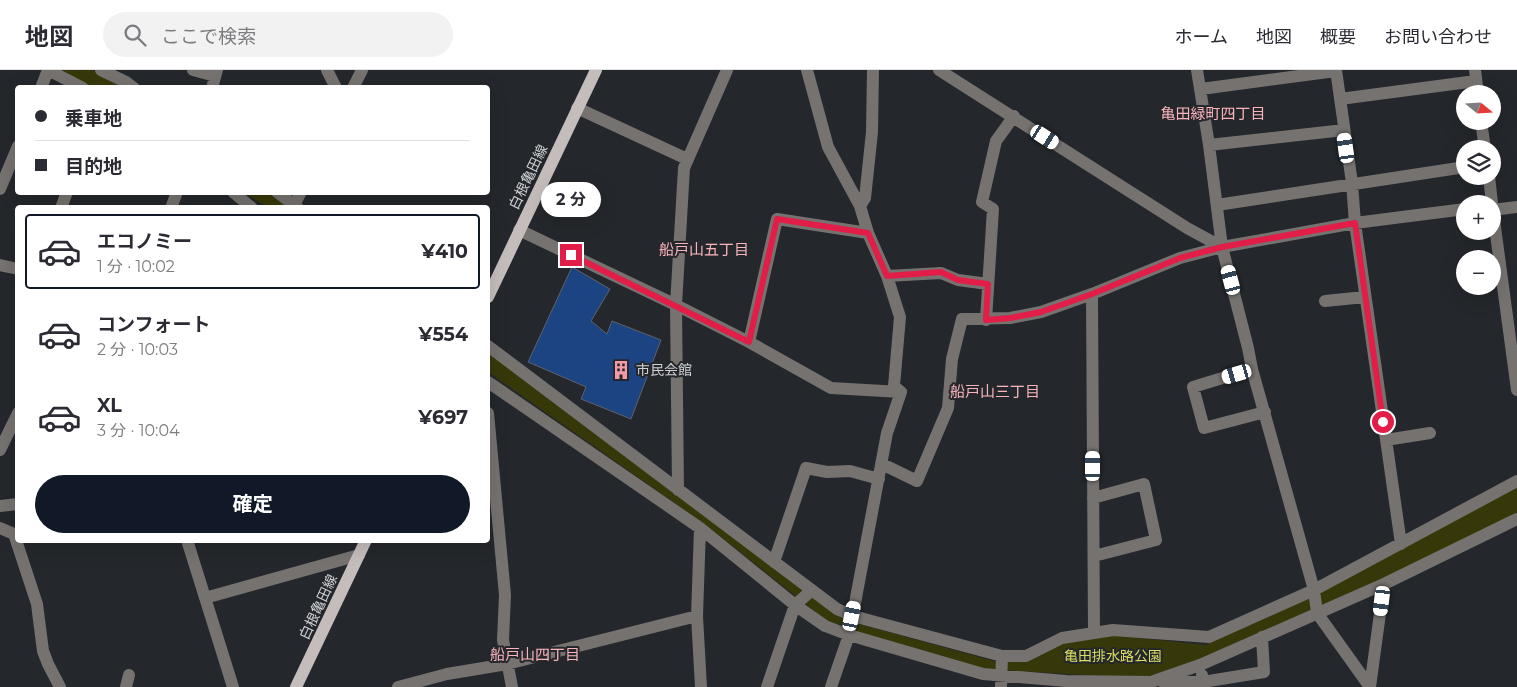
<!DOCTYPE html>
<html lang="ja">
<meta charset="utf-8">
<style>
:root{--surface:#fff;--page:#f2f2f3;--text:#2b2b33;--muted:#7c7c81;--line:#e1e1e2;--accent:#111827}
body{margin:0;font-family:Montserrat,"Noto Sans JP",sans-serif;background:var(--page);color:var(--text);height:100vh;display:flex;flex-direction:column;font-size:19px;white-space:nowrap}
*{box-sizing:border-box;margin:0}
p{font-size:16px;color:var(--muted)}
.icon{flex:none;width:28px;height:28px;fill:none;stroke:currentColor;stroke-width:2;stroke-linecap:round;stroke-linejoin:round}
.map{position:relative;flex:1;overflow:hidden}
.drawer{position:absolute;left:15px;top:135px;width:475px;height:338px;display:flex;flex-direction:column;background:var(--surface);border-radius:5px;box-shadow:0 5px 20px #0002}
.drawer>*{flex:none}
.banner{position:absolute;left:15px;top:15px;width:475px;height:110px;border-radius:5px;box-shadow:0 5px 20px #0002;display:grid;align-content:center;height:110px;padding:0 20px;background:var(--surface)}
.needle{width:32px;rotate:108deg}
.controls{position:absolute;left:1456px;top:15px;display:grid;gap:10px}
.controls a{display:grid;place-items:center;width:45px;height:45px;border-radius:50%;background:var(--surface);box-shadow:0 5px 20px #0002;font-size:25px}
.end{position:absolute;width:22px;height:22px;margin:-11px;border:6px solid #e11d48;background:#fff;box-shadow:0 0 0 2px #fff}
.from{border-radius:50%}
.bubble{position:absolute;height:35px;border-radius:18px;background:var(--surface);box-shadow:0 5px 20px #0002;font-size:16px;font-weight:700;line-height:35px;text-align:center}
.car{position:absolute;width:15px;height:30px;margin:-15px -8px;border-radius:6px;box-shadow:0 0 4px 1px #0007;background:linear-gradient(#fff 24%,#345 0 40%,#fff 0 76%,#345 0 86%,#fff 0)}
.banner b{display:flex;align-items:center;gap:18px;height:48px;font-size:19px}
.banner b+b{border-top:1px solid var(--line)}
.banner i{width:12px;height:12px;background:var(--text)}
ul{padding:9px 0 0;list-style:none}
li{display:flex;align-items:center;gap:15px;height:75px;margin:0 10px 8px;padding:0 10px;border:2px solid transparent;border-radius:5px}
li div{flex:1}
li b{display:block;font-size:19px}
li em{font-style:normal;font-weight:700}
li.on{border-color:var(--accent)}
li>.icon{width:45px;height:45px;stroke-width:1.5}
.cta{display:flex;gap:10px;margin-top:auto;padding:10px 20px}
.cta a{flex:1;height:58px;border-radius:30px;background:var(--accent);color:#fff;font-size:20px;font-weight:700;line-height:58px;text-align:center}
header{display:flex;align-items:center;gap:30px;box-sizing:border-box;height:70px;padding:0 25px;background:var(--surface);border-bottom:1px solid var(--line)}
header strong{font-size:24px}
nav{display:flex;gap:28px;margin-inline-start:auto;font-size:18px}
.search{width:350px;height:45px;background:var(--page);display:flex;align-items:center;gap:12px;box-sizing:border-box;padding:0 18px;border-radius:28px;color:var(--muted);font-size:19px}
.map>svg:first-child{display:block}
.green{fill:#37380a}
.building{fill:#1c4483;stroke:#5f6268}
.lines{fill:none;stroke-linecap:round;stroke-linejoin:round}
.minor{stroke:#757270;stroke-width:12}
.major{stroke:#c4bdbb;stroke-width:12}
.route{stroke:#e11d48;stroke-width:6}
.labels{text-anchor:middle;stroke-width:4;stroke-linejoin:round;paint-order:stroke}
.street-label{font-size:14px;fill:#cfd1d4;stroke:#24272b}
.poi-label{font-size:14px;fill:#cfd1d4;stroke:#24272b;text-anchor:start}
.park-label{font-size:14px;fill:#dbdd63;stroke:#24272b}
.neighbourhood-label{font-size:15px;fill:#f9b4bc;stroke:#24272b}
</style>
<header>
<strong>地図</strong>
<div class="search"><svg class="icon" aria-label="search" viewBox="0 0 24 24"><circle cx="10" cy="10" r="6"/><path d="M15 15l6 6"/></svg>ここで検索</div>
<nav><a>ホーム</a><a>地図</a><a>概要</a><a>お問い合わせ</a></nav>
</header>
<div class="map">
<svg width="1517" height="617" viewBox="0 0 1517 617">
<rect width="100%" height="100%" fill="#24272b"/>
<!-- green -->
<path class="green" d="M 61,0 L 92,0 L 121,17 L 92,17 Z
M 245,123 L 270,123 L 291,137 L 267,137 Z
M 488,282 L 846,550 L 850,557 L 827,551 L 706,455 L 488,302 Z
M 1517,412 L 1517,442 L 1384,512 L 1195,593 L 1141,608 L 983,599 L 856,562 L 859,554 L 1001,593 L 1065,571 L 1113,565 L 1205,575 L 1339,513 Z"/>
<!-- building -->
<path class="building" d="M 572,197 L 610,219 L 591,251 L 607,264 L 612,251 L 661,270 L 631,349 L 581,329 L 586,317 L 528,292 Z"/>
<g class="lines">
<!-- minor -->
<path class="minor" d="M 101,0 L 126,12 L 134,18
M 193,0 L 215,6
M 327,0 L 336,18
M 807,0 L 828,77 L 860,136 L 868,163 L 887,206 L 900,247 L 894,316 L 901,322 L 887,363 L 849,565 L 831,617
M 939,0 L 1187,158 L 1222,177
M 1197,0 L 1209,75 L 1222,177 L 1248,278 L 1252,299 L 1314,520 L 1317,543 L 1370,617
M 1336,0 L 1352,113 L 1355,153 L 1401,474
M 1475,0 L 1478,24
M 41,18 L 48,0 L 83,18
M 212,18 L 217,0
M 353,18 L 362,0
M 1201,19 L 1336,1
M 1340,29 L 1476,11
M 577,38 L 687,89
M 1481,51 L 1485,79
M 1209,75 L 1344,60
M 1489,106 L 1492,134
M 0,119 L 18,76
M 233,122 L 252,138
M 277,122 L 298,138
M 294,135 L 301,122
M 1217,135 L 1465,97
M 1492,135 L 1517,320
M 860,136 L 865,128 L 872,62 L 873,0
M 61,138 L 67,122
M 171,138 L 177,122
M 1492,140 L 1517,137
M 519,160 L 676,235 L 749,272 L 777,149 L 868,163
M 0,195 L 18,199
M 887,206 L 941,203 L 958,210 L 988,214
M 1092,224 L 1094,563
M 1325,231 L 1365,227
M 986,250 L 993,139 L 982,132 L 996,71 L 1014,46
M 749,272 L 831,318 L 901,322
M 488,276 L 837,539 L 853,546 L 1002,586 L 1026,586 L 1062,568 L 1113,560 L 1209,567 L 1314,520 L 1517,411
M 1252,299 L 1193,317 L 1204,358 L 1265,342
M 488,312 L 700,458 L 795,535 L 825,556 L 849,565 L 983,604 L 1066,611 L 1151,612 L 1200,595 L 1384,514 L 1517,449
M 488,343 L 505,525 L 503,570 L 512,617
M 1386,370 L 1430,363
M 0,380 L 18,343
M 882,394 L 917,411 L 948,338 L 952,289 L 962,249 L 1010,248 L 1041,242 L 1092,224 L 1180,188 L 1222,177 L 1355,153 L 1465,139
M 678,420 L 676,235 L 684,98 L 727,0
M 1093,428 L 1144,414 L 1156,470 L 1094,486
M 0,436 L 18,434
M 0,458 L 14,464 L 37,534 L 43,581 L 48,594 L 60,617
M 700,458 L 697,546 L 701,617
M 187,470 L 233,617
M 774,492 L 806,398 L 827,402 L 850,401 L 879,409
M 205,528 L 359,485
M 1163,612 L 1203,612 L 1202,605
M 1203,612 L 1264,602 L 1262,567
M 126,617 L 129,605
M 398,617 L 447,604 L 507,594 L 697,546
M 767,617 L 795,535 L 812,520
M 1001,617 L 1002,586
M 1370,617 L 1384,514"/>
<!-- major -->
<path class="major" d="M 488,227 L 596,0
M 296,617 L 366,470"/>
</g>
<g class="lines">
<!-- route -->
<path class="route" d="M 571,185 L 749,272 L 777,149 L 868,163 L 887,206 L 941,202 L 958,210 L 988,214 L 986,250 L 1010,248 L 1041,242 L 1092,224 L 1180,188 L 1222,177 L 1355,153 L 1383,352"/>
</g>
<!-- icons -->
<defs>
<g id="building-bare" transform="scale(1.5)"><path d="M-4-6H4V6H1V3H-1V6H-4ZM-2.5-4.3h1.7v1.8h-1.7ZM.8-4.3h1.7v1.8H.8ZM-2.5-1h1.7V.8h-1.7ZM.8-1h1.7V.8H.8Z" fill="#f49aa6" stroke="#24272b" stroke-width="2.5" paint-order="stroke"/></g>
</defs>
<g fill-rule="evenodd">
<use href="#building-bare" x="621" y="300"/>
</g>
<g class="labels">
<!-- street labels -->
<g class="street-label">
<text transform="translate(528 107) rotate(-64)" y="5">白根亀田線</text>
<text transform="translate(318 537) rotate(-65)" y="5">白根亀田線</text>
</g>
<!-- poi labels -->
<g class="poi-label">
<text x="636" y="305">市民会館</text>
</g>
<!-- park labels -->
<g class="park-label">
<text x="1113" y="591">亀田排水路公園</text>
</g>
<!-- neighbourhood labels -->
<g class="neighbourhood-label">
<text x="1213" y="49">亀田緑町四丁目</text>
<text x="704" y="185">船戸山五丁目</text>
<text x="995" y="327">船戸山三丁目</text>
<text x="535" y="590">船戸山四丁目</text>
</g>
</g>
</svg>
<div class="controls">
<a><svg class="needle" viewBox="-14 -14 28 28"><path d="M0-13l5 13h-10z" fill="#e53935"/><path d="M0 13l5-13h-10z" fill="#7c7c81"/></svg></a>
<a><svg class="icon" aria-label="layers" viewBox="0 0 24 24"><path d="M12 4l9 5-9 5-9-5zM3 14l9 5 9-5"/></svg></a>
<a>+</a>
<a>−</a>
</div>
<i class="end from" style="left:1383px;top:352px"></i>
<i class="end" style="left:571px;top:185px"></i>
<div class="bubble" style="left:541px;top:112px;width:60px">2 分</div>
<i class="car" style="left:1045px;top:67px;rotate:123deg"></i>
<i class="car" style="left:1346px;top:78px;rotate:352deg"></i>
<i class="car" style="left:1231px;top:210px;rotate:345deg"></i>
<i class="car" style="left:1237px;top:304px;rotate:254deg"></i>
<i class="car" style="left:1093px;top:396px;rotate:0deg"></i>
<i class="car" style="left:1382px;top:531px;rotate:187deg"></i>
<i class="car" style="left:852px;top:546px;rotate:11deg"></i>
<div class="banner">
<b><i class="from"></i>乗車地</b>
<b><i></i>目的地</b>
</div>
<section class="drawer">
<ul>
<li class="on"><svg class="icon" aria-label="car" viewBox="0 0 24 24"><path d="M5 17H2v-5l4-1 3-4h7l3 4 3 1v5h-3M9 17h6M6 11h13"/><circle cx="7" cy="17" r="2"/><circle cx="17" cy="17" r="2"/></svg><div><b>エコノミー</b><p>1 分 · 10:02</p></div><em>¥410</em></li>
<li><svg class="icon" aria-label="car" viewBox="0 0 24 24"><path d="M5 17H2v-5l4-1 3-4h7l3 4 3 1v5h-3M9 17h6M6 11h13"/><circle cx="7" cy="17" r="2"/><circle cx="17" cy="17" r="2"/></svg><div><b>コンフォート</b><p>2 分 · 10:03</p></div><em>¥554</em></li>
<li><svg class="icon" aria-label="car" viewBox="0 0 24 24"><path d="M5 17H2v-5l4-1 3-4h7l3 4 3 1v5h-3M9 17h6M6 11h13"/><circle cx="7" cy="17" r="2"/><circle cx="17" cy="17" r="2"/></svg><div><b>XL</b><p>3 分 · 10:04</p></div><em>¥697</em></li>
</ul>
<div class="cta"><a>確定</a></div>
</section>
</div>
